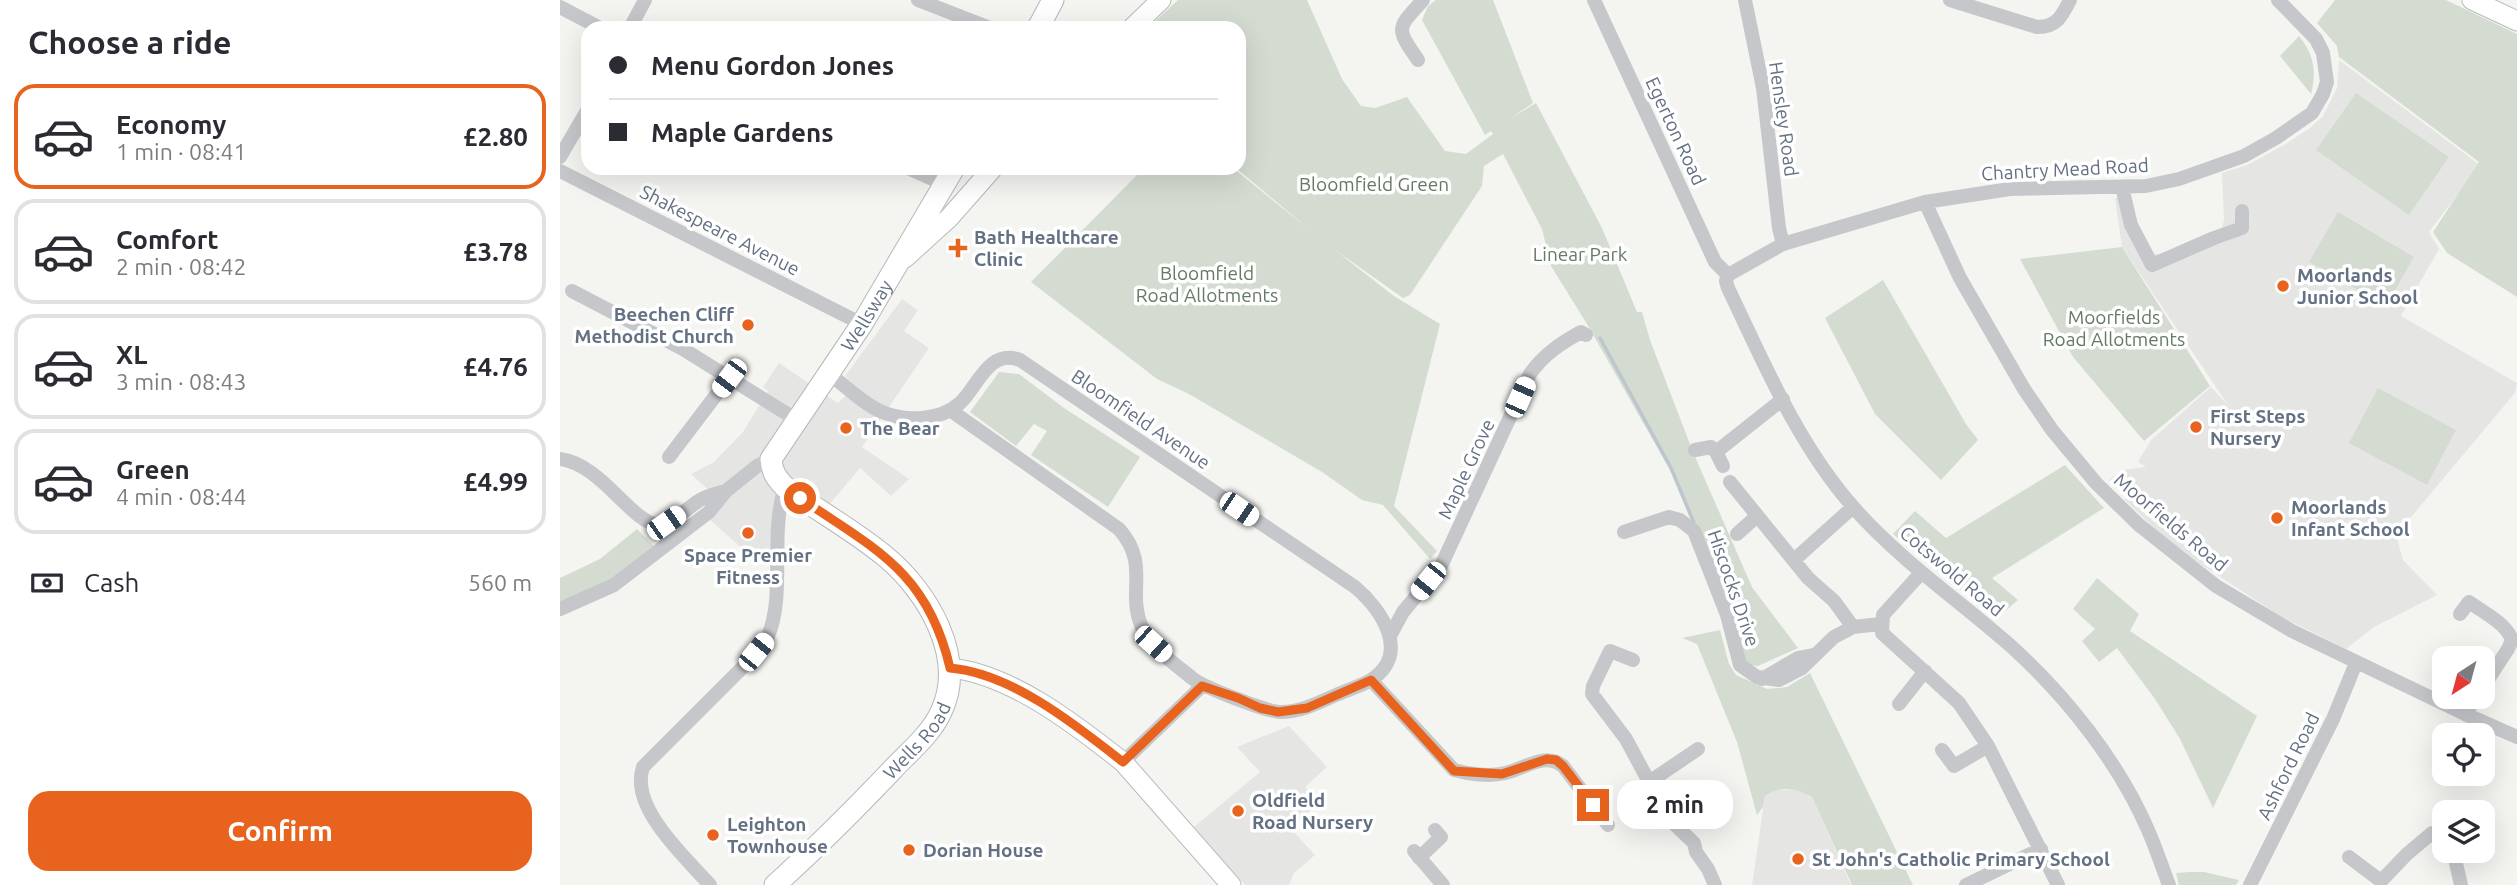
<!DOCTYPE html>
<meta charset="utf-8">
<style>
:root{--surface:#fff;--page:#f2f2f3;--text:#2b2b33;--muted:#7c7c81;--line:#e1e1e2;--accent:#e8641e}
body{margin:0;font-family:Ubuntu,sans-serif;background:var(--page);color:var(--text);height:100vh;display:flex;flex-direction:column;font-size:26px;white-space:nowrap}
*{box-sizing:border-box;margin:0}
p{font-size:23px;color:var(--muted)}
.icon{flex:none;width:38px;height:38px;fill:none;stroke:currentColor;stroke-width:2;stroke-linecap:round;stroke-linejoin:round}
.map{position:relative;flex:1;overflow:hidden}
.side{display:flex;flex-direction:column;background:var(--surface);width:560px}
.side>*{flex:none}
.hud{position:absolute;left:21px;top:21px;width:665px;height:154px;border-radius:21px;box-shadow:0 7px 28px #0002;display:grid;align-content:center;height:154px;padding:0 28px;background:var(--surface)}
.needle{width:46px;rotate:216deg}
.controls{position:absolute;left:1872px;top:646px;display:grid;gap:14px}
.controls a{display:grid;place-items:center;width:63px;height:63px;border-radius:14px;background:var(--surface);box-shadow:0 7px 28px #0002;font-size:35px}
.end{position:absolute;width:32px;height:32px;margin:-16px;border:9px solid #e8641e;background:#fff;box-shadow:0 0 0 4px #fff}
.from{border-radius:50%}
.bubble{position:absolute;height:49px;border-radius:21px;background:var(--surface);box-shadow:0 7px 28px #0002;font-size:23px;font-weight:700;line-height:49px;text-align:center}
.car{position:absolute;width:21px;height:42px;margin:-21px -10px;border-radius:9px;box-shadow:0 0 5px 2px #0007;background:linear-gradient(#fff 24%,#345 0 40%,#fff 0 76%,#345 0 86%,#fff 0)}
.hud b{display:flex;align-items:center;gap:24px;height:66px;font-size:26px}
.hud b+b{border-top:2px solid var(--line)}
.hud i{width:18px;height:18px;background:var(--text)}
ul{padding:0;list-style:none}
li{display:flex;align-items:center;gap:21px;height:105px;margin:0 14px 10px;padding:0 14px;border:4px solid var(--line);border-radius:21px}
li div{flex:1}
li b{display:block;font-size:26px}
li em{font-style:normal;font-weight:700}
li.active{border-color:var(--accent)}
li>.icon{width:63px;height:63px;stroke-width:1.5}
h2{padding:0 28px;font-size:32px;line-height:84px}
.pay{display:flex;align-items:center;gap:18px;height:77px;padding:0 28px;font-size:26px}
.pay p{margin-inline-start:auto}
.action{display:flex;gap:14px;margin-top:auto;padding:14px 28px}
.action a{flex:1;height:80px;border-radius:21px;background:var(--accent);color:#fff;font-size:28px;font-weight:700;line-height:80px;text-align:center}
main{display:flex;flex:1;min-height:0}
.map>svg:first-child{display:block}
.built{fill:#e5e6e4}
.green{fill:#d4dcd2}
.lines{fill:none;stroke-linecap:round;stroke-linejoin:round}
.stream{stroke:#bdc6cd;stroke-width:3.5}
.secondary-casing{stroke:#b7babf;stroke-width:21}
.primary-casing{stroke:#b5b8bd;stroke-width:23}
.street{stroke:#c5c7cb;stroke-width:14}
.secondary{stroke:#fff;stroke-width:19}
.primary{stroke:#fff;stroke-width:21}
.route{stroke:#e8641e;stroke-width:9}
.poi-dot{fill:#e8641e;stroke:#fff;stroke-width:2.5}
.labels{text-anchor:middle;stroke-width:7;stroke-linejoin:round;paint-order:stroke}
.street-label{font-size:19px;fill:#637183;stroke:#fff}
.park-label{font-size:19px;fill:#647a62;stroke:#fff}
.poi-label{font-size:19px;font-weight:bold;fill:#637183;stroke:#fff;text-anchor:start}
</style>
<main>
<section class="side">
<h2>Choose a ride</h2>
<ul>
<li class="active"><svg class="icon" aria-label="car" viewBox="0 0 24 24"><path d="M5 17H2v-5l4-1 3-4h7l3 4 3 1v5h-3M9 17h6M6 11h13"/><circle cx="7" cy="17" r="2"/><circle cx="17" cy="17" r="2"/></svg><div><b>Economy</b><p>1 min · 08:41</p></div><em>£2.80</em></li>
<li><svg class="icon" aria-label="car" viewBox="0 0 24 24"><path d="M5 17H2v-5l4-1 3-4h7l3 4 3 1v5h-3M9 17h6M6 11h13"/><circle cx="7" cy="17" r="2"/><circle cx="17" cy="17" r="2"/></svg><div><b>Comfort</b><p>2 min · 08:42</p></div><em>£3.78</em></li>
<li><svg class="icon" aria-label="car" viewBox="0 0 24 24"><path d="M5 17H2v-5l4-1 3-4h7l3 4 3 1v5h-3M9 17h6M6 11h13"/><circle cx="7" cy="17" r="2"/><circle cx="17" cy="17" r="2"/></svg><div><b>XL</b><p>3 min · 08:43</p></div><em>£4.76</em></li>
<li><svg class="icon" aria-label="car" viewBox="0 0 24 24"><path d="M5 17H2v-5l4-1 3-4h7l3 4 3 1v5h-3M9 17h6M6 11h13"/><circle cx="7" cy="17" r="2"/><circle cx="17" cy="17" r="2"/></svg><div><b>Green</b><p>4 min · 08:44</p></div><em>£4.99</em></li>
</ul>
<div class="pay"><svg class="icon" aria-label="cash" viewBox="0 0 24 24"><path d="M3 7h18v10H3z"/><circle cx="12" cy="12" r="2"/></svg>Cash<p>560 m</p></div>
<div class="action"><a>Confirm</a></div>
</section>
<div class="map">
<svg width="1957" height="885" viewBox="0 0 1957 885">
<rect width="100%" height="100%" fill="#f4f5f1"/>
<!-- built -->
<path class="built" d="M 1779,60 L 1920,165 L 1869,232 L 1879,249 L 1841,316 L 1957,383 L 1955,393 L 1836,535 L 1843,560 L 1877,595 L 1814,627 L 1786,649 L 1720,616 L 1639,563 L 1601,535 L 1565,500 L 1567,497 L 1549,480 L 1562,470 L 1586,467 L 1578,462 L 1591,440 L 1651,387 L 1668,405 L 1562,247 L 1555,198 L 1572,196 L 1573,220 L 1590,252 L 1600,255 L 1662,228 L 1664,220 L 1662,173 L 1687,165 L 1724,145 L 1750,128 L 1763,116 L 1777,88 Z
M 342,299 L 358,310 L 344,331 L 369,348 L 302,447 L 349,479 L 331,496 L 300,468 L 268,506 L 216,488 L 209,555 L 185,551 L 149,519 L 164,504 L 131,474 L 154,462 L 183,432 L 208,391 L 203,387 L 219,363 L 278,403 L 295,387 L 285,376 Z
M 729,726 L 767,767 L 745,787 L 758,802 L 731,829 L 755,855 L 734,873 L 729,885 L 685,885 L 634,827 L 700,772 L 677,747 Z
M 1239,789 L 1252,797 L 1291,885 L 1192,885 L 1205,796 L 1215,790 Z"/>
<!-- green -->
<path class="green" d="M 618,0 L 747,0 L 782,79 L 801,106 L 815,108 L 847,97 L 885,151 L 906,154 L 933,134 L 931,131 L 925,135 L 862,20 L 868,6 L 876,0 L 933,0 L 973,103 L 951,118 L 976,103 L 1042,228 L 1077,312 L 1082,312 L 1090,340 L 1133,452 L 1192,587 L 1238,648 L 1198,666 L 1183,664 L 1158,573 L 1114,477 L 1027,324 L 991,266 L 982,229 L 943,154 L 924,166 L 922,186 L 850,295 L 843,298 L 775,250 L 834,296 L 880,324 L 834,506 L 877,551 L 870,559 L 823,505 L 802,500 L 762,472 L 629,394 L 597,379 L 471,282 L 584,168 L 673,168 L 751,231 L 676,168 L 679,168 L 679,28 L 588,28 Z
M 1775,0 L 1886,0 L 1957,34 L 1957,297 L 1887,253 L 1873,232 L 1919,162 L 1779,57 L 1777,46 L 1757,23 Z
M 1739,36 C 1754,55 1757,71 1751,94 L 1720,56 Z
M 1796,93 L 1889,157 L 1849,215 L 1756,150 Z
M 1778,212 L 1854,257 L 1826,306 L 1749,262 Z
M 1562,247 L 1650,386 L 1584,441 L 1513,357 L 1460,259 Z
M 1323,280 L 1406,424 L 1418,440 L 1381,480 L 1315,414 L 1265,318 Z
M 439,372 L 459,374 L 504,408 L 580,457 L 548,507 L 471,455 L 487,431 L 474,424 L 456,446 L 410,412 Z
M 1818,388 L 1896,430 L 1867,485 L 1789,443 Z
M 1505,465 L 1544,508 L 1432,578 L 1458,600 L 1436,619 L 1333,534 L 1355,511 L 1386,538 Z
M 77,529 L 95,547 L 54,581 L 0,603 L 0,578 L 40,559 Z
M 1537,578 L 1579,614 L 1570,631 L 1697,716 L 1653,808 L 1620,739 L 1595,699 L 1557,648 L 1539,662 L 1522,641 L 1535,629 L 1513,609 Z
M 1160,630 L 1169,664 L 1176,675 L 1207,689 L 1227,687 L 1250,673 L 1353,885 L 1292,885 L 1252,797 C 1236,788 1221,785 1205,796 L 1203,807 L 1197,815 L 1177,742 L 1137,644 L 1122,638 Z
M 1629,872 L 1644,872 L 1679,880 L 1676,885 L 1619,885 L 1616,873 Z"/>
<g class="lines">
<!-- stream -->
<path class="stream" d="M 1040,338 L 1111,468 L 1134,523"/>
<!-- secondary casing -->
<g class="secondary-casing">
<path id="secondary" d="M 1912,0 L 1957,21
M 572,28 L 601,0
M 345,258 L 389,218 L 433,168
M 390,668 C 451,674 516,725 563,762 L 671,885"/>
</g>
<!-- primary casing -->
<g class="primary-casing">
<g id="primary">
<path d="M 478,28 L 493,0"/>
<path id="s1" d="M 215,885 C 256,848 295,809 333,769 C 349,752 371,734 381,712 C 407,658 368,592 326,557 C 295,531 258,511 225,487 C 216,478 212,472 211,459 L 302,324 L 394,168"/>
</g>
</g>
<!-- street -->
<path class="street" d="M 358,0 L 430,28
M 1034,0 L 1155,262 L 1168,275
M 1185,0 L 1203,88 L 1219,228 L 1223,244
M 1390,0 L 1477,27 C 1497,27 1502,16 1510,0
M 0,7 L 40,28
M 70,28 L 85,0
M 858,60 C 835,27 837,29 863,0
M 0,157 L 28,109
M 348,168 L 384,184
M 0,171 L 302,324
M 1562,187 L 1571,225 L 1592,265 L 1654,238 L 1682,228 L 1682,211
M 1365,202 L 1400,278 L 1464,389 L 1492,430 L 1536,483 L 1579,525 L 1656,586 L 1732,631 L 1905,714 L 1957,737
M 1168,275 L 1166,281 L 1168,288 C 1204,363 1238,445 1294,508 C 1342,562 1400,601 1453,648 C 1507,697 1559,763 1588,830 C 1596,848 1602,867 1609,885
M 1168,275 L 1223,244 L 1365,202 L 1450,189 L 1586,186 L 1619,179 L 1684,156 L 1716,138 L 1752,113 L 1763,94 L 1767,82 L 1763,53 L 1756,39 L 1718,0
M 12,291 L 123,349 L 237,420
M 269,374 C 286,386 303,404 322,412 C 346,422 380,421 400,403 C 418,386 429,348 460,360 L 795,587 C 821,609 852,654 811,680 C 801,686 787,690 776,695 C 758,703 741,712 721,712 C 708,712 642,687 632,678 C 615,664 589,647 581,625 C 567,590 590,564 559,529 L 390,410
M 1135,450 L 1151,447 L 1156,452 L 1163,466
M 1156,452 L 1223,399
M 109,457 L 169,378
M 0,459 C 41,464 71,522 98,525 C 109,526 130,506 140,500 C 148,495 157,493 166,491
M 1170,482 L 1248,578 L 1274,601 L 1293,627
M 1064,532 L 1109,517 L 1120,520 L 1134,531 L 1167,615 L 1180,665 L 1197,677 L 1219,680 L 1242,668 L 1274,637 L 1293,627 L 1321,624
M 1177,534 L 1197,516
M 1234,560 L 1293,507
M 1361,573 L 1323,615 L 1322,633 L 1399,703 L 1428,746 L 1498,885
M 0,609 L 54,585 L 149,512 L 166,491 L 197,466 L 211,459
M 1900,614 L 1909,602 C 1923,612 1946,623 1952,640 L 1948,649 L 1923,687
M 830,636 L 843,612 L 881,566 L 970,374 C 983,355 1001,343 1021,332 L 1026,335
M 1073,660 L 1050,651 L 1033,686 L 1032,694 L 1066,739 L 1109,819 L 1134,843 L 1136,852 L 1148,869 L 1155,885
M 1202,679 L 1238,658 L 1253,655
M 811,680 L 894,770 C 908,774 930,777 945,773 C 965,769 985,751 1003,766 L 1048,825
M 1339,704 L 1365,671
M 1905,714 L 1917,696
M 1382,750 L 1394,766 L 1428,746
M 563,762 L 642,686
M 1089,782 L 1138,749
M 1893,850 L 1901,885
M 854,851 L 883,885
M 1789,857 L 1821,881 L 1847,854 L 1872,833 L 1885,838
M 859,858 L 881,837 L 875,830
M 150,885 C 125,857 69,807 83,767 L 192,658 C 197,651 205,644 208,636 C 226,594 209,535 225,487
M 1406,885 L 1481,849
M 1690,885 L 1773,719 L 1796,663"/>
<!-- secondary -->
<use href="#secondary" class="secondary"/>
<!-- primary -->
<use href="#primary" class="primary"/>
</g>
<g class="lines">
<!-- route -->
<path class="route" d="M 240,498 C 315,549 368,572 390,668 C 451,673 516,725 563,762 L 642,686 L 678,698 L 700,708 L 718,712 L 747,708 L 811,680 L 894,771 L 942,774 L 987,759 L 996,760 L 1003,766 L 1033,805"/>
</g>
<!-- markers -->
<g class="poi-dot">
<path d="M394.5 237.5h7v7h7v7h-7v7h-7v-7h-7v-7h7z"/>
<circle cx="1723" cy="286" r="7"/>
<circle cx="188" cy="325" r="7"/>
<circle cx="1636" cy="427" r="7"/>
<circle cx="286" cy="428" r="7"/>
<circle cx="1717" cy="518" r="7"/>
<circle cx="188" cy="533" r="7"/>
<circle cx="678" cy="811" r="7"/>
<circle cx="153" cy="835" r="7"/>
<circle cx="349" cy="850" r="7"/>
<circle cx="1238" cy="859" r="7"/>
</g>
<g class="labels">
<!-- street labels -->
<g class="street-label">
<text transform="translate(1224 119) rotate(82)" y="7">Hensley Road</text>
<text transform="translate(1116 131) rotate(65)" y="7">Egerton Road</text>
<text transform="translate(1505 169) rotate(-3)" y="7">Chantry Mead Road</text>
<text transform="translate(160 230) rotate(27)" y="7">Shakespeare Avenue</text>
<text dy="7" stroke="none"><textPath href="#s1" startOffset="744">Wellsway</textPath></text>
<text transform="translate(581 419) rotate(34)" y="7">Bloomfield Avenue</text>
<text transform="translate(906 469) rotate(-65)" y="7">Maple Grove</text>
<text transform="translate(1611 522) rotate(40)" y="7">Moorfields Road</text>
<text transform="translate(1392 571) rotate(40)" y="7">Cotswold Road</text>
<text transform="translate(1174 588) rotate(71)" y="7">Hiscocks Drive</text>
<text dy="7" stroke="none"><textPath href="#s1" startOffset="203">Wells Road</textPath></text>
<text transform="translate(1728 766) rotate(-64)" y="7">Ashford Road</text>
</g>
<!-- park labels -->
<g class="park-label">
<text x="814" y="191">Bloomfield Green</text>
<text x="1020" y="261">Linear Park</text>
<text x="647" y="280">Bloomfield<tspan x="647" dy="22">Road Allotments</tspan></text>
<text x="1554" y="324">Moorfields<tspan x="1554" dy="22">Road Allotments</tspan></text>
</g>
<!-- poi labels -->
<g class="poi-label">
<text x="414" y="244">Bath Healthcare<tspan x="414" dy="22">Clinic</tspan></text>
<text x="1737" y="282">Moorlands<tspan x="1737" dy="22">Junior School</tspan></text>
<text x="174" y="321" text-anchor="end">Beechen Cliff<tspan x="174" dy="22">Methodist Church</tspan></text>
<text x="1650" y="423">First Steps<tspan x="1650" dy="22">Nursery</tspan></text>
<text x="300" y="435">The Bear</text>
<text x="1731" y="514">Moorlands<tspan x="1731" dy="22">Infant School</tspan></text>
<text x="188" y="562" text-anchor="middle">Space Premier<tspan x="188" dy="22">Fitness</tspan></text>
<text x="692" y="807">Oldfield<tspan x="692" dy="22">Road Nursery</tspan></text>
<text x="167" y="831">Leighton<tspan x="167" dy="22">Townhouse</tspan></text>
<text x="363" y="857">Dorian House</text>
<text x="1252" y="866">St John's Catholic Primary School</text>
</g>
</g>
</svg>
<div class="controls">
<a><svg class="needle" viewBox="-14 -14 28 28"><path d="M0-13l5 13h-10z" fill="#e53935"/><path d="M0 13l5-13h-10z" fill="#7c7c81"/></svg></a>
<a><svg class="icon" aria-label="locate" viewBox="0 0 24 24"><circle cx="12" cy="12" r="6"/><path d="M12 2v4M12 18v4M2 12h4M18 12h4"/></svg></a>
<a><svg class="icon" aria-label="layers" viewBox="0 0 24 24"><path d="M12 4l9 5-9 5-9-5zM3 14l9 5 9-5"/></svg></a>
</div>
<i class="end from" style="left:240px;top:498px"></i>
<i class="end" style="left:1033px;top:805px"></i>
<div class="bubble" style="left:1057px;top:780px;width:116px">2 min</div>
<i class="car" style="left:169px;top:378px;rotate:217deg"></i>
<i class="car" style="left:960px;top:397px;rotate:24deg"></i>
<i class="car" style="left:679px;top:509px;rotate:124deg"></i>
<i class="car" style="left:106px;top:523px;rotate:55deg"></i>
<i class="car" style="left:868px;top:581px;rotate:219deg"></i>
<i class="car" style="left:593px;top:644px;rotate:132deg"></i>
<i class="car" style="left:196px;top:652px;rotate:39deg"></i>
<div class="hud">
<b><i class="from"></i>Menu Gordon Jones</b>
<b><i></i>Maple Gardens</b>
</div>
</div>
</main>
